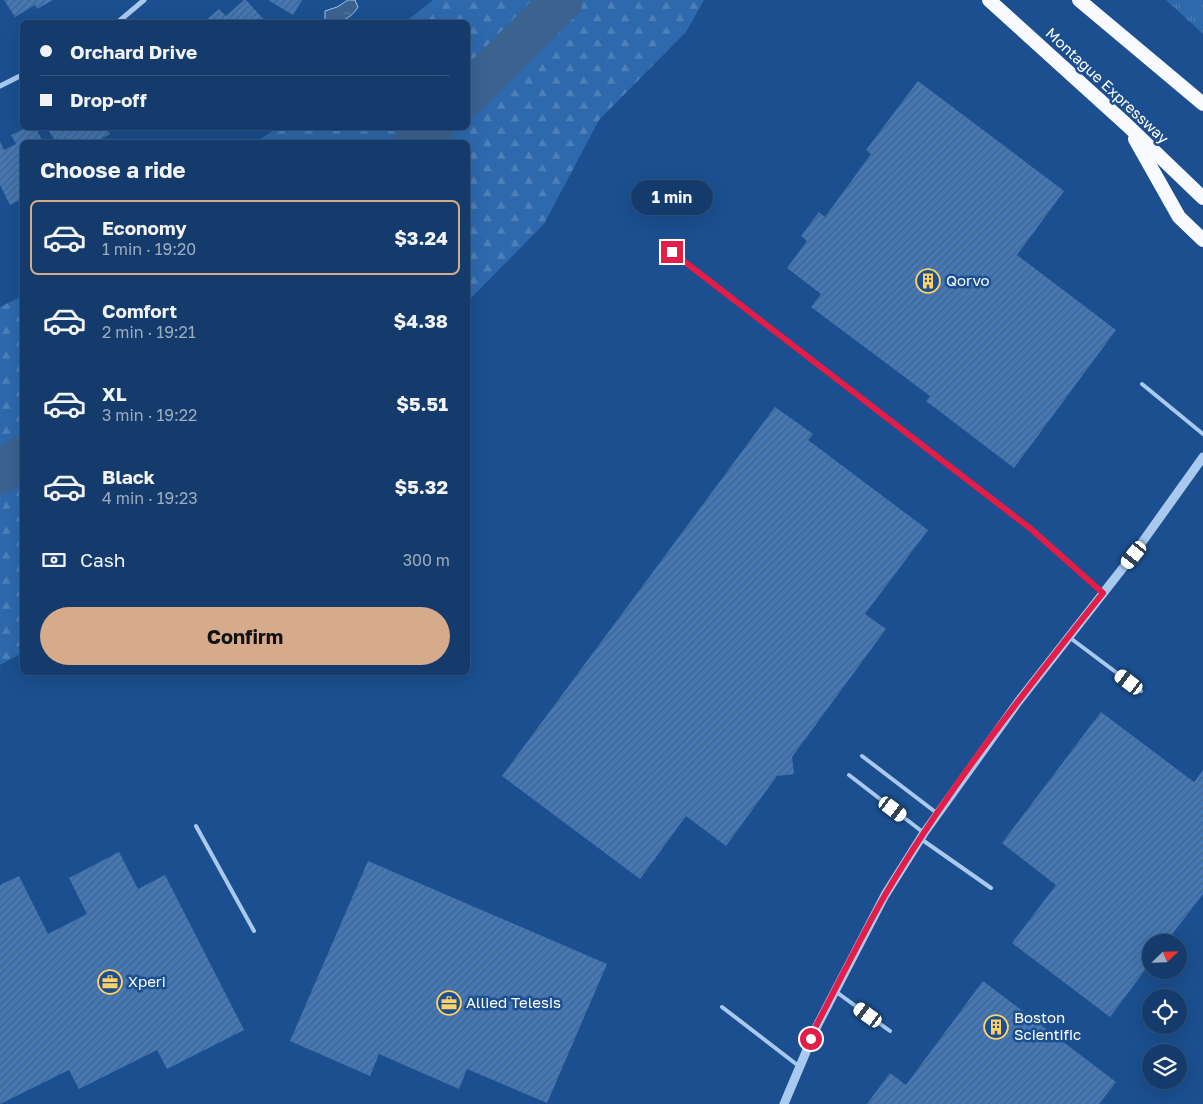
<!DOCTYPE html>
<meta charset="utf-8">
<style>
:root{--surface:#143b6b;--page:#1d4271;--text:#f1f3f6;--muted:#9dadc1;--line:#33557e;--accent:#d6ab8b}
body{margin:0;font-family:"Golos Text",sans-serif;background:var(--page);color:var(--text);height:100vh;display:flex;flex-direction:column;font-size:19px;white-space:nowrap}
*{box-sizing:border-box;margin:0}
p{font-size:16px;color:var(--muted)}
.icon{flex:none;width:28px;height:28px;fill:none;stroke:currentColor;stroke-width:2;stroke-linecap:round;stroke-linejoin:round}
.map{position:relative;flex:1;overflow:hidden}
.sheet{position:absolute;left:20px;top:140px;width:450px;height:535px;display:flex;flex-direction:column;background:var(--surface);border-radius:8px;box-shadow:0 5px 20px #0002,0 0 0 1px var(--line)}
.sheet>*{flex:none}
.banner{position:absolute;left:20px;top:20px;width:450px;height:110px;border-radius:8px;box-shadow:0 5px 20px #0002,0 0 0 1px var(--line);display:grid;align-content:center;height:110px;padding:0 20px;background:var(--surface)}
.needle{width:32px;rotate:67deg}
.controls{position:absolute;left:1142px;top:934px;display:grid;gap:10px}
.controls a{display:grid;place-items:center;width:45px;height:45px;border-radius:50%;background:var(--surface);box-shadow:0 5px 20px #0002,0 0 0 1px var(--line);font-size:25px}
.end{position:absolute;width:22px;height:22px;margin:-11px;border:6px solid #e11d48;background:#fff;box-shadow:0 0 0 2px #fff}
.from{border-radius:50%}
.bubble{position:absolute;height:35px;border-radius:18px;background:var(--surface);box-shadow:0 5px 20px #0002,0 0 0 1px var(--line);font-size:16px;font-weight:700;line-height:35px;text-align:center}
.car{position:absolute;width:15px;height:30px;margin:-15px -8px;border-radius:6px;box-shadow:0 0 4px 1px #0007;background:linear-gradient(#fff 24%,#345 0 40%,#fff 0 76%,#345 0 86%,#fff 0)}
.banner b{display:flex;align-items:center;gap:18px;height:48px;font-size:19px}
.banner b+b{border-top:1px solid var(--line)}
.banner i{width:12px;height:12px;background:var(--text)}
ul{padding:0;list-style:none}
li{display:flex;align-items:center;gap:15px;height:75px;margin:0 10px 8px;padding:0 10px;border:2px solid transparent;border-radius:8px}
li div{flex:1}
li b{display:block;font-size:19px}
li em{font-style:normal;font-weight:700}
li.selected{border-color:var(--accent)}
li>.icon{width:45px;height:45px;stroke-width:1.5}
h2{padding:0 20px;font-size:22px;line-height:60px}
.pay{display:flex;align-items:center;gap:12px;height:55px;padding:0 20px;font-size:19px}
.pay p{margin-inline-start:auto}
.primary-button{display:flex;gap:10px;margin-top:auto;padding:10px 20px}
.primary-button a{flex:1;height:58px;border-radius:30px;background:var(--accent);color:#111;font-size:20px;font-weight:700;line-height:58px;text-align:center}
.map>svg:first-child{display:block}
.grass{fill:url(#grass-tufts)}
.forest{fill:url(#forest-firs)}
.water{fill:url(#water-ripples);stroke:#9cc4f0}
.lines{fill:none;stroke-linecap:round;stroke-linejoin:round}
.river{stroke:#3c6290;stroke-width:42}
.building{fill:url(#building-hatch)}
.service{stroke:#a9c9ee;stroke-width:4}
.minor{stroke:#a9c9ee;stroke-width:5}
.tertiary{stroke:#a9c9ee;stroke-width:9}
.trunk{stroke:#f8faff;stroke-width:14}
.route{stroke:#e11d48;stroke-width:6}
.labels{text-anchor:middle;stroke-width:5;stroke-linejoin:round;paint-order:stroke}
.street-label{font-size:15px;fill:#fff;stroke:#1b4f8f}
.poi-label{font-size:15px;fill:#fff;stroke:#1b4f8f;text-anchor:start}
</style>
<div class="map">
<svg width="1203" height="1104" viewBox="0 0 1203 1104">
<defs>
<pattern id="grass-tufts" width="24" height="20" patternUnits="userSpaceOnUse" patternTransform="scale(1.25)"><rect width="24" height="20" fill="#2e69ad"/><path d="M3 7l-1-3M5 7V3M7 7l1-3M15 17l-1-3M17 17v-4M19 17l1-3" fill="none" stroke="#4d80b9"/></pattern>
<pattern id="forest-firs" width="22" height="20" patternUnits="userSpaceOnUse" patternTransform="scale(1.25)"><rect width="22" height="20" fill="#2e69ad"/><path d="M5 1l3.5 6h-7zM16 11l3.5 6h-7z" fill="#4d80b9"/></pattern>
<pattern id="water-ripples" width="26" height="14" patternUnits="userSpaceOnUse" patternTransform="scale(1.25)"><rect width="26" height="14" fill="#3c6290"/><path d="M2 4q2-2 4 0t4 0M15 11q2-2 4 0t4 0" fill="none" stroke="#597aa1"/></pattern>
<pattern id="building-hatch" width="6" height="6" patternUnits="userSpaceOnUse" patternTransform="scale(1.25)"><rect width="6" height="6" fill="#4478b7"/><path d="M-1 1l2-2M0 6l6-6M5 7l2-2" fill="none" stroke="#486282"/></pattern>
</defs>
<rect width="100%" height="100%" fill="#1b4f8f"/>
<!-- grass -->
<path class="grass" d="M 1166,0 L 1203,0 L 1203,34 Z"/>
<!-- forest -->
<path class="forest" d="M 433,0 L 704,0 L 686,32 L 599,120 L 544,224 L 468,301 L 468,142 L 256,142 L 277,128 L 468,128 L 468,22 L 405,22 Z
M 22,296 L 22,653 L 0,665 L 0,307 Z"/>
<!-- water -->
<path class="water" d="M 348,0 L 355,0 L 358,7 C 350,20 339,23 325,22 L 325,11 L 337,7 Z"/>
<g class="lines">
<!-- river -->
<path class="river" d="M 468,94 L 562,0
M 416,142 L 432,128
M 0,473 L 22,457"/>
</g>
<!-- building -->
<path class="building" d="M 4,0 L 53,0 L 37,9 L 35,5 L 15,17 Z
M 244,0 L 246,0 L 266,22 L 204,22 L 219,9 L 226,16 Z
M 268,0 L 302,0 L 293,15 Z
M 918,81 L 1064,191 L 1017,255 L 1116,330 L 1014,468 L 926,401 L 930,396 L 811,307 L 821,294 L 787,268 L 807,241 L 801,236 L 819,212 L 825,217 L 871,154 L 866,150 Z
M 26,128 L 36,128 L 43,142 L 22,142 L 22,199 L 10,205 L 0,185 L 0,141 L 4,150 L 16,144 L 11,135 Z
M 47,128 L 106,128 L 110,134 L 95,142 L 56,142 Z
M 775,407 L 813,434 L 808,440 L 928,530 L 865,614 L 886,629 L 792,757 L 794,774 L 777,776 L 726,846 L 686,816 L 640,879 L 502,776 Z
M 1101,712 L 1194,782 L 1203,770 L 1203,894 L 1166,942 L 1151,942 L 1151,962 L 1110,1017 L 1012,943 L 1056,885 L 1002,843 Z
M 119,852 L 138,889 L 165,875 L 244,1030 L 167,1069 L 157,1050 L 79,1089 L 69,1070 L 0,1104 L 0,885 L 19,876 L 48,934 L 87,914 L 69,878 Z
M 368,861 L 607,964 L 547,1103 L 467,1069 L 459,1089 L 379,1054 L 370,1076 L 290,1041 Z
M 983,981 L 1116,1082 L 1099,1104 L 867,1104 L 890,1073 L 906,1085 Z"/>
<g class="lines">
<!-- service -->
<path class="service" d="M 672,252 L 1031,529 L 1103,593
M 1142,384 L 1203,434
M 1069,637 L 1141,691
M 862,756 L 938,814
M 849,775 L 924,833
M 196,826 L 254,931
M 921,839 L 991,888
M 835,991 L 890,1031
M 722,1007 L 800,1067"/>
<!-- minor -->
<path class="minor" d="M 118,22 L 144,0
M 0,86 L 22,75"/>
<!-- tertiary -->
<path class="tertiary" d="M 784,1104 L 817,1026 L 885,895 L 924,833 L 1018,702 L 1133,555 L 1203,457"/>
<!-- trunk -->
<path class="trunk" d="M 989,0 L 1127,125 L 1203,198
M 1079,0 L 1203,104
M 1135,139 L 1179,217 L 1203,240"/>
</g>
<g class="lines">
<!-- route -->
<path class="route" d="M 672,252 L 1031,529 L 1103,593 C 1026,690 948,788 885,895 C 861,937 839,982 816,1026 L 811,1039"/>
</g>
<!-- icons -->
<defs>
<g id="building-ring" transform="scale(1.25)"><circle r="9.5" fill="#1b4f8f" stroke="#ffd166" stroke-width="1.5"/><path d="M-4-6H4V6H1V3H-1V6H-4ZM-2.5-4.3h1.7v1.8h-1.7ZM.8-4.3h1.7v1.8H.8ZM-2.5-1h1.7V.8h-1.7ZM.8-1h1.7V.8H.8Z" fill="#ffd166"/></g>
<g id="office-ring" transform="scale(1.25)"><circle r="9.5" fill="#1b4f8f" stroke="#ffd166" stroke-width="1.5"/><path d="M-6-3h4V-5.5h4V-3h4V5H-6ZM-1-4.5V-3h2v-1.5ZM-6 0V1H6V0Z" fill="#ffd166"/></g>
</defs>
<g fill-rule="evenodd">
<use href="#building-ring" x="928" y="281"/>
<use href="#office-ring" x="110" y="982"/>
<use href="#office-ring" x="449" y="1003"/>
<use href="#building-ring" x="996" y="1027"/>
</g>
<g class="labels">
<!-- street labels -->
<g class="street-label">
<text transform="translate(1107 86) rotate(43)" y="5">Montague Expressway</text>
</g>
<!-- poi labels -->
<g class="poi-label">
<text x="946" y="286">Qorvo</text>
<text x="128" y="987">Xperi</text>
<text x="466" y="1008">Allied Telesis</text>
<text x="1014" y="1023">Boston<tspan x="1014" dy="17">Scientific</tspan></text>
</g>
</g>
</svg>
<div class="controls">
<a><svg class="needle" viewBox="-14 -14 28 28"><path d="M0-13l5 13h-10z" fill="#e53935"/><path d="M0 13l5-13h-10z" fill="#9dadc1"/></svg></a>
<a><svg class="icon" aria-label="locate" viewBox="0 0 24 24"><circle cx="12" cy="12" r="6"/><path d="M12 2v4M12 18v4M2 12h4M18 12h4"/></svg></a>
<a><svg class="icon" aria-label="layers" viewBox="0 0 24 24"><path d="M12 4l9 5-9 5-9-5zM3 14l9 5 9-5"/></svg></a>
</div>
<i class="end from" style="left:811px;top:1039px"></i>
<i class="end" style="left:672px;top:252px"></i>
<div class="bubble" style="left:631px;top:180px;width:82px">1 min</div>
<i class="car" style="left:1134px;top:555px;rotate:219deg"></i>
<i class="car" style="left:1129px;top:682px;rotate:307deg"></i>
<i class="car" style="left:893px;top:809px;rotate:127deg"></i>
<i class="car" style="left:868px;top:1015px;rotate:306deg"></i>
<div class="banner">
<b><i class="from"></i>Orchard Drive</b>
<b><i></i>Drop-off</b>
</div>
<section class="sheet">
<h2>Choose a ride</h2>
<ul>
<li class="selected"><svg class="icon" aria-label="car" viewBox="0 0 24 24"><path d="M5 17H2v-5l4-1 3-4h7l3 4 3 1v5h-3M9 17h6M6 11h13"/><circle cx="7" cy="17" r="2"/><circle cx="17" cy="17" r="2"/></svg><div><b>Economy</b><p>1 min · 19:20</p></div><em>$3.24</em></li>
<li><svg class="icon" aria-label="car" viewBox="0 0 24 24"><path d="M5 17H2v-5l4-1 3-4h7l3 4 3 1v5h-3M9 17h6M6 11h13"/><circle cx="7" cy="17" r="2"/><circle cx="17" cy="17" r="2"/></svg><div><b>Comfort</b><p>2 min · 19:21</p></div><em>$4.38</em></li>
<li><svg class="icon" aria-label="car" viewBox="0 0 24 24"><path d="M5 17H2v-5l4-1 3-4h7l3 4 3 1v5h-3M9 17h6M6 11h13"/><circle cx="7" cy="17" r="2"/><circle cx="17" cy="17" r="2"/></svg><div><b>XL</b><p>3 min · 19:22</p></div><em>$5.51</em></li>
<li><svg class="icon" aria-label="car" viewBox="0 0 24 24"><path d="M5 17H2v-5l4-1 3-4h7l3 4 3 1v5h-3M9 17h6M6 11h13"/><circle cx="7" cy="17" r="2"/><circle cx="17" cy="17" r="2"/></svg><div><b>Black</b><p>4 min · 19:23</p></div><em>$5.32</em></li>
</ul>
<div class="pay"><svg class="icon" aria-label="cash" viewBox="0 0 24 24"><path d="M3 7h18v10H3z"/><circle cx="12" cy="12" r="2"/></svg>Cash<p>300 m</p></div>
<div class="primary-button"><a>Confirm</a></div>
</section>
</div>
